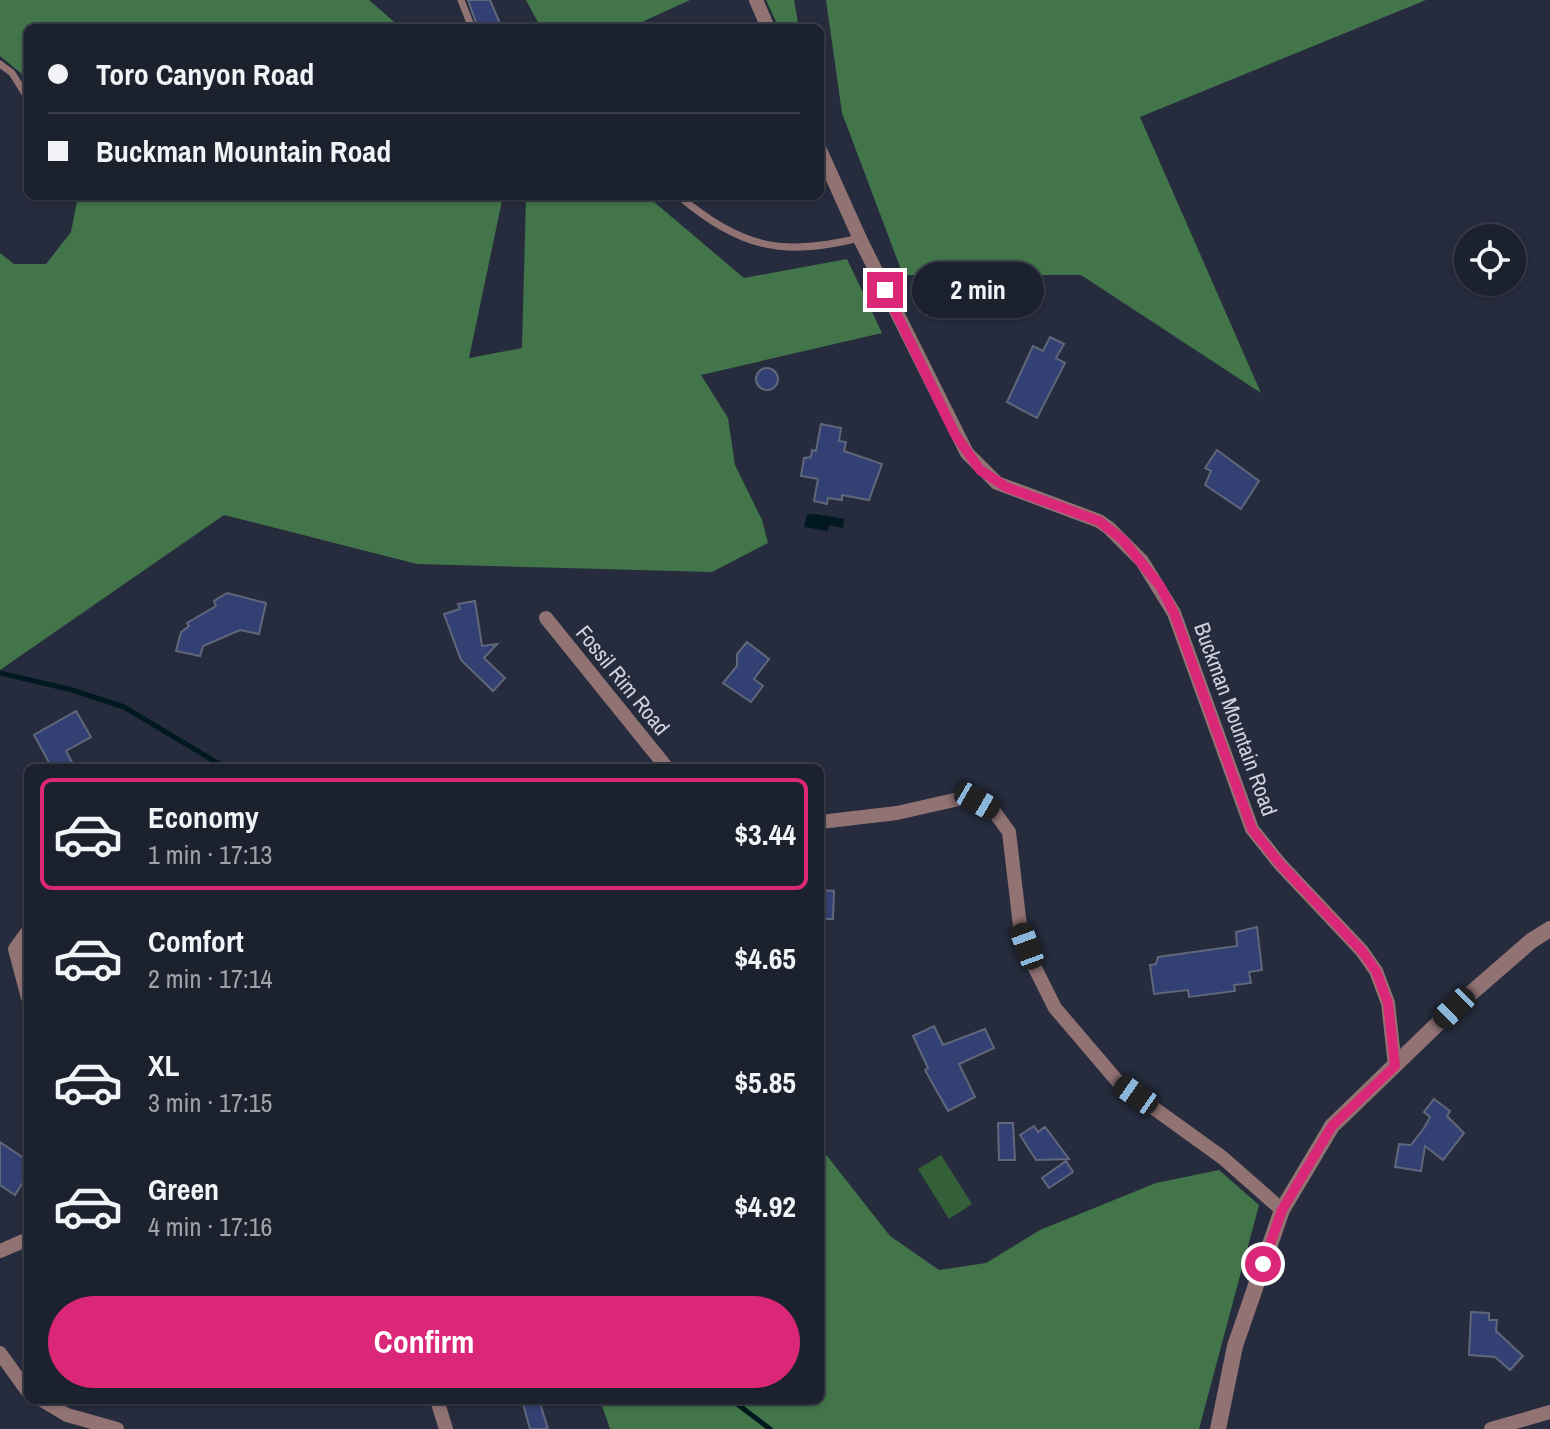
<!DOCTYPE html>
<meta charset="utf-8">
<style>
:root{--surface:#1c212e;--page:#292e3a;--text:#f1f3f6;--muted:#a0a3aa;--line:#3a3e4a;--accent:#db2777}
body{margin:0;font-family:"Archivo Narrow",sans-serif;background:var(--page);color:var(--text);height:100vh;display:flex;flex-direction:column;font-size:30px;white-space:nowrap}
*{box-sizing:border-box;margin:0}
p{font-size:26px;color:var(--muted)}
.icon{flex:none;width:44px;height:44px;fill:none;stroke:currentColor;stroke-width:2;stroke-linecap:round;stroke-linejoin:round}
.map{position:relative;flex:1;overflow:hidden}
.sheet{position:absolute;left:24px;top:764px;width:800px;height:640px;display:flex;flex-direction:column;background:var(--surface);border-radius:12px;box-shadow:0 2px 6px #0004,0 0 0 2px var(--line)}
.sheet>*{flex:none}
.guide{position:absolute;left:24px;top:24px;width:800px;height:176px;border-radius:12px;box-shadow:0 2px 6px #0004,0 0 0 2px var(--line);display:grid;align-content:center;height:176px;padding:0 24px;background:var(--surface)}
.buttons{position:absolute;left:1454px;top:224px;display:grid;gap:16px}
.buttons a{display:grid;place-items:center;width:72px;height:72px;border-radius:50%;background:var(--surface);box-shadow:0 2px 6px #0004,0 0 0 2px var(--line);font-size:40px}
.end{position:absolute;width:36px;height:36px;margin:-18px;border:10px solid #db2777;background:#fff;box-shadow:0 0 0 4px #fff}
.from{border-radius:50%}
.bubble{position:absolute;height:56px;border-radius:28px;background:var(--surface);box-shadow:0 2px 6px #0004,0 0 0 2px var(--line);font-size:26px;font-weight:700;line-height:56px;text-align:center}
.car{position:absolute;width:24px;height:48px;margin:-24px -12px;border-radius:10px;box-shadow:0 0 6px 2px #0007;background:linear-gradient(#222 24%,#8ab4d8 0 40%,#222 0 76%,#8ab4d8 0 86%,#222 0)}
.guide b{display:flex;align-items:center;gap:28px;height:76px;font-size:30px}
.guide b+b{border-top:2px solid var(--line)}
.guide i{width:20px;height:20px;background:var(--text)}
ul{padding:14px 0 0;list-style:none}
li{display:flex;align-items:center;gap:24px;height:112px;margin:0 16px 12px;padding:0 8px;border:4px solid transparent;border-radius:12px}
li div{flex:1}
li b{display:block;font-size:30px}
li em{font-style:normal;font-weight:700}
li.on{border-color:var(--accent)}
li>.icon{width:72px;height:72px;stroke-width:1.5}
.action{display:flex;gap:16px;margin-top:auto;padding:16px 24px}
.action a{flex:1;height:92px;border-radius:48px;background:var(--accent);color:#fff;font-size:32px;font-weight:700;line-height:92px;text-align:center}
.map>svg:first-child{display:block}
.green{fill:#336039}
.forest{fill:#427549}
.water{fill:#001920}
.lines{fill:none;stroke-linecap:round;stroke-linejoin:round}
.stream{stroke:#001920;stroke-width:5}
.building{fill:#324073;stroke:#60677b;stroke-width:2}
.service{stroke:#927374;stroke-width:7}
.minor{stroke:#927374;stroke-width:14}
.tertiary{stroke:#927374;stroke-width:16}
.route{stroke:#db2777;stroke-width:10}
.labels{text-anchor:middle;stroke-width:7;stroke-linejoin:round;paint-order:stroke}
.street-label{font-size:22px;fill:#d0d4df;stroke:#262c3d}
</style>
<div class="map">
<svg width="1550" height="1429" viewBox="0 0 1550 1429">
<rect width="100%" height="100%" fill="#262c3d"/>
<!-- green -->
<path class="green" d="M 941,1155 L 972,1204 L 949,1219 L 918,1169 Z"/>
<!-- forest -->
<path class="forest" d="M 0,0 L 369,0 L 401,28 L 28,28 L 28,79 L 0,56 Z
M 526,0 L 690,0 L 629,28 L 541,28 Z
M 766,0 L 794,0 L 799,28 L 779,28 Z
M 826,0 L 1426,0 L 1140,117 L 1261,393 L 1081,275 L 903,275 L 842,113 Z
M 78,196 L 503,196 L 469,358 L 522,348 L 526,196 L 647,196 L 744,278 L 847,259 L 882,333 L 701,375 L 728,418 L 735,465 L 762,520 L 768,543 L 712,572 L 417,564 L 224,515 L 0,670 L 0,253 L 14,264 L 46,264 L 71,232 Z
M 820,1147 L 890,1236 L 939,1270 L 986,1263 L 1040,1230 L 1156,1183 L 1219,1170 L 1259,1205 L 1199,1429 L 610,1429 L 600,1400 L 820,1400 Z"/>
<!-- water -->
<path class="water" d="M 815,514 L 844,519 L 843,528 L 829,525 L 828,531 L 804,527 L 807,515 Z"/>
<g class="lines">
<!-- stream -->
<path class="stream" d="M 0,673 L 72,690 L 124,707 L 226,768
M 732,1400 L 770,1429"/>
</g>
<!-- building -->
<path class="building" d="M 468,0 L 490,0 L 502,28 L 478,28 Z
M 1050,337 L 1064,344 L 1056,358 L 1065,363 L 1037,418 L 1007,402 L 1033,346 L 1043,351 Z
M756 379a11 11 0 1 1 22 0a11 11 0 1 1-22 0Z
M 821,424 L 841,428 L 839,441 L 846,442 L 844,451 L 882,464 L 869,500 L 842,495 L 842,500 L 828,498 L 827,504 L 814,501 L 818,479 L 801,476 L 804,458 L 811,457 L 812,450 L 816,451 Z
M 1217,450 L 1259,481 L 1241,509 L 1205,485 L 1211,471 L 1205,468 Z
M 227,593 L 266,603 L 259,634 L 240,630 L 203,646 L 200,656 L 176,651 L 181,632 L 189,626 L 187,623 L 216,606 L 214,601 Z
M 475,601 L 482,646 L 497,644 L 484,658 L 505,678 L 493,691 L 461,660 L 444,614 L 460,609 L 458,604 Z
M 747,642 L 769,659 L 754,679 L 763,686 L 751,702 L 723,683 L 737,666 L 737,654 Z
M 76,711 L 91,737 L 66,751 L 75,768 L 52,768 L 34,735 Z
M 820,890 L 834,891 L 833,919 L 820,919 Z
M 1257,927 L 1262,970 L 1249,972 L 1251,983 L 1234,985 L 1235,991 L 1189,997 L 1188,990 L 1154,994 L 1150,965 L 1156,964 L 1158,957 L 1237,946 L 1236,932 Z
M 934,1026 L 943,1045 L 985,1029 L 994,1048 L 959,1064 L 975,1097 L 948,1111 L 925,1070 L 928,1068 L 913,1036 Z
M 1434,1099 L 1450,1111 L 1447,1116 L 1464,1133 L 1443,1160 L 1425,1146 L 1421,1171 L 1395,1167 L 1399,1144 L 1411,1145 L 1424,1128 L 1430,1117 L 1424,1112 Z
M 998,1123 L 1013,1123 L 1015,1160 L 999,1160 Z
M 1034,1126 L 1038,1132 L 1045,1127 L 1069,1159 L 1036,1160 L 1020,1135 Z
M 0,1142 L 28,1161 L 28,1174 L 15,1195 L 0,1185 Z
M 1066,1161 L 1073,1172 L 1049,1188 L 1042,1178 Z
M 1471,1312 L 1489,1313 L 1489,1320 L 1497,1320 L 1496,1331 L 1523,1356 L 1510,1370 L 1495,1357 L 1469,1355 Z
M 522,1400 L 539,1400 L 548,1429 L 530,1429 Z"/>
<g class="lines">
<!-- service -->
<path class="service" d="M 461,0 L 472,28
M 0,64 L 12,73 L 27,97
M 679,196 C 740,248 783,257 859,238"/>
<!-- minor -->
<path class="minor" d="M 756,0 L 768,28
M 820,150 L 861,241 L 967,453 L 997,483 L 1099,521 L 1109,528 L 1142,561 L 1174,613 L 1252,829 L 1280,864 L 1362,951 L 1376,971 L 1388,1003 L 1395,1066
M 546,618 L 667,768
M 820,822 L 897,813 L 963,798 L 977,801 L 993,810 L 1009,832 L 1020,926 L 1034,966 L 1055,1008 L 1119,1083 L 1223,1158 L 1282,1210
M 28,931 L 15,949 L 28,998
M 0,1251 L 28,1239
M 0,1353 L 28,1392
M 42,1400 L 67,1415 L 117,1429
M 437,1400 L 446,1429
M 1491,1429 L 1550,1412"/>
<!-- tertiary -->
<path class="tertiary" d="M 1218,1429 L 1235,1346 L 1282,1210 L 1332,1126 L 1454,1008 L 1531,941 L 1550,929"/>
</g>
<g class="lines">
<!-- route -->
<path class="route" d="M 885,290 L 955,434 L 980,470 L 1006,487 L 1099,521 L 1123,540 L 1160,586 L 1174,613 L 1252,829 L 1280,864 L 1362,951 L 1376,971 L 1388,1003 L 1395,1066 L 1332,1126 L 1282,1210 L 1263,1264"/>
</g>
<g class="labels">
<!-- street labels -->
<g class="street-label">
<text transform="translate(623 680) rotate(51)" y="8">Fossil Rim Road</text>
<text transform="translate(1236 719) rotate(70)" y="8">Buckman Mountain Road</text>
</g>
</g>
</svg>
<div class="buttons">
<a><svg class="icon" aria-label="locate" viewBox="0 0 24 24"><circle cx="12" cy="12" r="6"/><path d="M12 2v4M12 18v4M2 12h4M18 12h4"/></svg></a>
</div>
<i class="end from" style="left:1263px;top:1264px"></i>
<i class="end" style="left:885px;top:290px"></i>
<div class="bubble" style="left:912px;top:262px;width:132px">2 min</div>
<i class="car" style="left:977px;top:801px;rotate:120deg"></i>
<i class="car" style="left:1027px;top:946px;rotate:340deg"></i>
<i class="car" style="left:1454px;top:1008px;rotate:226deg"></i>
<i class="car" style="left:1136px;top:1095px;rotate:305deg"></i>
<div class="guide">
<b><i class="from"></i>Toro Canyon Road</b>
<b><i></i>Buckman Mountain Road</b>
</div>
<section class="sheet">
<ul>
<li class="on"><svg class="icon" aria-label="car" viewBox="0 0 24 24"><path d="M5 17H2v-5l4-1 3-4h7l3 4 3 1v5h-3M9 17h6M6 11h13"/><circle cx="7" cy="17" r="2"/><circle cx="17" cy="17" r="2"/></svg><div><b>Economy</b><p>1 min · 17:13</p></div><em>$3.44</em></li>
<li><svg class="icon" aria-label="car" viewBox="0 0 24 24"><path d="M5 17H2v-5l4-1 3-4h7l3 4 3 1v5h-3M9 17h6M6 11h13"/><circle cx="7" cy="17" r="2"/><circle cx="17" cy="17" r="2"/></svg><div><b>Comfort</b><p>2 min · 17:14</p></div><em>$4.65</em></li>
<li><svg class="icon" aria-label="car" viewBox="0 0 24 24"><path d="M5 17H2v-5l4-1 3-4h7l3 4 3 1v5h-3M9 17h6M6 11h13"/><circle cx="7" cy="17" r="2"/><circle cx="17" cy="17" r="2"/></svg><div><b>XL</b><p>3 min · 17:15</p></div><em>$5.85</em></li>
<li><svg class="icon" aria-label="car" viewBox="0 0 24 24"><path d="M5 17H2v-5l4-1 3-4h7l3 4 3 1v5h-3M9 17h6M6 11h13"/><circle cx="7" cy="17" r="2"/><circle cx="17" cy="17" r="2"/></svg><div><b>Green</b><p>4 min · 17:16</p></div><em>$4.92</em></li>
</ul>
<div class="action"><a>Confirm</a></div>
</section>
</div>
